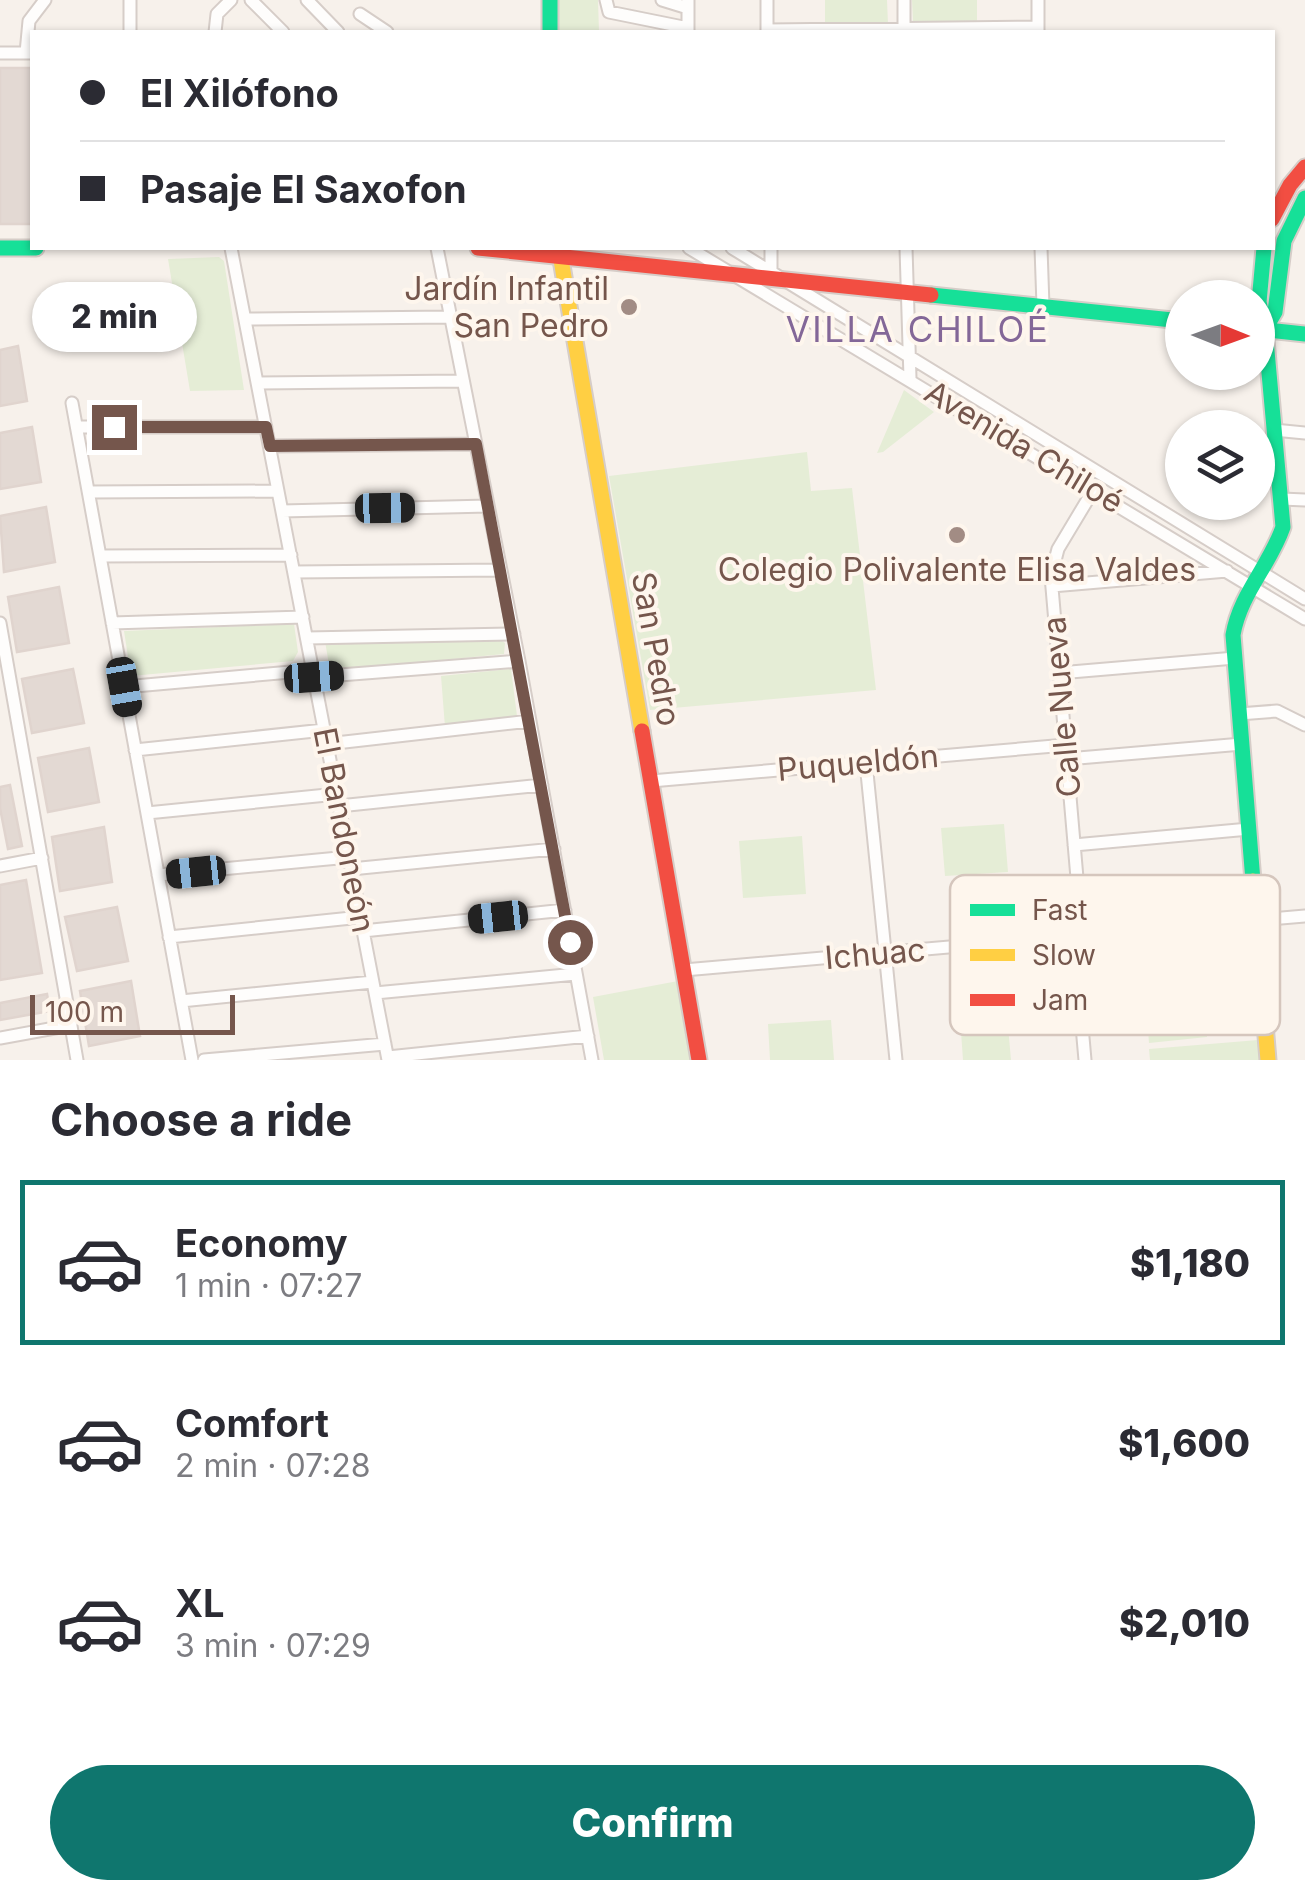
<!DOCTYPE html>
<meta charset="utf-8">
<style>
:root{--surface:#fff;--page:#f2f2f3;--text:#2b2b33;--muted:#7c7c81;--line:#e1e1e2;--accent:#0f766e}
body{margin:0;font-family:Inter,sans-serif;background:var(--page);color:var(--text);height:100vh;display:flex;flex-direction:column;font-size:38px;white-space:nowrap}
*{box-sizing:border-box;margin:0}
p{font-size:32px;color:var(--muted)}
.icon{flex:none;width:55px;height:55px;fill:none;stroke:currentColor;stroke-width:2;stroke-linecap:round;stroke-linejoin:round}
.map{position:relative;height:1060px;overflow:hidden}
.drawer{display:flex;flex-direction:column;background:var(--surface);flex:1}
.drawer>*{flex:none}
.guide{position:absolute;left:30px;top:30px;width:1245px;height:220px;border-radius:0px;box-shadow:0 2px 8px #0004;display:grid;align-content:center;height:220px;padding:0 50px;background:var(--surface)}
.needle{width:65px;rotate:91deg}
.fabs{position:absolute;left:1165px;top:280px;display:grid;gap:20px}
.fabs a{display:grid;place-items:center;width:110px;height:110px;border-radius:50%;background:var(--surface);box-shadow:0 2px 8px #0004;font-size:50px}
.scale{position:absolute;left:30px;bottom:25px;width:205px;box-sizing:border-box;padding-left:10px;border:5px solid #75564c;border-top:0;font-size:28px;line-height:35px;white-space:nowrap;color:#75564c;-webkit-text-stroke:8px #fef6ed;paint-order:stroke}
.end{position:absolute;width:45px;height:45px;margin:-22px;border:12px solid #75564c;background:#fff;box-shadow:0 0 0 5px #fff}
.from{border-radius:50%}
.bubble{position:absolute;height:70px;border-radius:35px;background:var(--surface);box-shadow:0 2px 8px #0004;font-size:32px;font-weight:800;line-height:70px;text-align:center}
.car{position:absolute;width:30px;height:60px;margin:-30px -15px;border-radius:12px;box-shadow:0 0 8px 2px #0007;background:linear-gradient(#222 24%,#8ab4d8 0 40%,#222 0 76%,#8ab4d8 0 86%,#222 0)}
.guide b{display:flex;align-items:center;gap:35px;height:95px;font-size:38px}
.guide b+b{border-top:2px solid var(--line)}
.guide i{width:25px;height:25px;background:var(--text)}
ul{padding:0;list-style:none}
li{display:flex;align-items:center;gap:30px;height:165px;margin:0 20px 15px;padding:0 30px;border:5px solid transparent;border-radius:0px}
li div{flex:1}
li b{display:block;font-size:38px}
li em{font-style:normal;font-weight:800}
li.active{border-color:var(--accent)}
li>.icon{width:90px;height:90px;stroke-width:1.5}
h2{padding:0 50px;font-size:45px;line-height:120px}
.cta{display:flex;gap:20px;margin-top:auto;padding:20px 50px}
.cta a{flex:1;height:115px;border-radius:60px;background:var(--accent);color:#fff;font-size:40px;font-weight:800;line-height:115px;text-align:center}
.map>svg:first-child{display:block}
.green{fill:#e5edd6}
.building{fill:#e3d9d3;stroke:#e0d4ce;stroke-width:2.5}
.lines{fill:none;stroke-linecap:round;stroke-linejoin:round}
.street-casing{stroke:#d6cdc8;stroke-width:15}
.fast-casing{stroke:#d6cdc8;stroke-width:19}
.slow-casing{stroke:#d6cdc8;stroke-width:19}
.jam-casing{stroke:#d6cdc8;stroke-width:19}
.street{stroke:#fefdfc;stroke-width:11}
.fast{stroke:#16e098;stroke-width:15}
.slow{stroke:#ffcf43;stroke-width:15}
.jam{stroke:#f24e42;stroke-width:15}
.route{stroke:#75564c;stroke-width:12}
.poi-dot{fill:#a28c84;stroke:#fef6ed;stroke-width:4}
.labels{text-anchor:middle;stroke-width:8;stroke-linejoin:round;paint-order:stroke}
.poi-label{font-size:32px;fill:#75564c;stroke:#fef6ed;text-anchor:end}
.street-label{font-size:32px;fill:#75564c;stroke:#fef6ed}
.neighbourhood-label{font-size:35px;letter-spacing:2.5px;fill:#836798;stroke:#fef6ed}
.key{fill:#fef6ed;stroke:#d5c6bd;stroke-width:2.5}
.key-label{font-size:28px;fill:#75564c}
</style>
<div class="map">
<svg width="1305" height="1060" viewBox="0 0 1305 1060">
<rect width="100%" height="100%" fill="#f7f1eb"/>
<!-- green -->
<path class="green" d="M 557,0 L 598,0 L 599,32 L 557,32 Z
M 825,0 L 887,0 L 888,24 L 825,24 Z
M 912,0 L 977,0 L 977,21 L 913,22 Z
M 219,257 L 224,261 L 244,390 L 190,391 L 168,259 Z
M 904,390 L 934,412 L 883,452 L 877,453 Z
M 807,452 L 811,491 L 852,488 L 876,690 L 650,710 L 609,476 Z
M 294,624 L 298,652 L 293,661 L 131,676 L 124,631 Z
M 499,639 L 505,643 L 504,654 L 330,671 L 325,641 Z
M 511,669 L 517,716 L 445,727 L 441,676 Z
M 1004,824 L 1008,872 L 945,876 L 941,828 Z
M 802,836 L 806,894 L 743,898 L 739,841 Z
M 678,981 L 692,1060 L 604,1060 L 593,997 Z
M 1205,1011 L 1207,1037 L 1149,1043 L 1147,1017 Z
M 1007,1015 L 1011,1060 L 963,1060 L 960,1018 Z
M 831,1020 L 834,1060 L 770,1060 L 768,1024 Z
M 1258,1040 L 1259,1060 L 1150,1060 L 1149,1049 Z"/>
<!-- building -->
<path class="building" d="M 0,68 L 32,68 L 32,224 L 0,224 Z
M 18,346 L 27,401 L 0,406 L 0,350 Z
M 32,427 L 41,482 L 0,489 L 0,433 Z
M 46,507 L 55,562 L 4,572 L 0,516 Z
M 59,587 L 69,643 L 17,652 L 8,597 Z
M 73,669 L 84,723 L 32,733 L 22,679 Z
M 89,748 L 99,802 L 48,812 L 38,758 Z
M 10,785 L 22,846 L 8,849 L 0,808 L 0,787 Z
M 104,827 L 112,882 L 60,891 L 52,837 Z
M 26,880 L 42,973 L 0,980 L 0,885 Z
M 117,907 L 128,961 L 77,971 L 65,917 Z
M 131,981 L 140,1036 L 89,1046 L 80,991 Z
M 47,994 L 50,1011 L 0,1020 L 0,1003 Z"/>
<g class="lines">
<!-- street casing -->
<g class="street-casing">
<path id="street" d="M 130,0 L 130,32
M 251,0 L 283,32
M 307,0 L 338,32
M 606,0 L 609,12 L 688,28
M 662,0 L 688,8
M 688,0 L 688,31
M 767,0 L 767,32
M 904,0 L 904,32
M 1038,0 L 1038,32
M 360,14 L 387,32
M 767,30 L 1038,27
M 215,32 L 217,14 L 231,0
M 0,53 L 31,53
M 26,53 L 29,21 L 45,0
M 231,248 L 388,1060
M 437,248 L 519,661 L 592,1060
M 689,248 L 1305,619
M 732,248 L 1305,599
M 771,248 L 771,274
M 906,248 L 910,378
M 1041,248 L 1043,306
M 245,319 L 450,317
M 258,383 L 463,381
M 72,403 L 192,1060
M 77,427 L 266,427
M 1274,430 L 1305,433
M 270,446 L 476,444
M 89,492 L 278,491
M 1282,499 L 1305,500
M 282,511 L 488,506
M 100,556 L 291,555
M 294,572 L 501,570
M 1052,586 L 1227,571
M 0,623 L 77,1060
M 112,623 L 303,617
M 307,638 L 514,634
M 1059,673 L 1235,658
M 314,677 L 519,661
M 124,687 L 313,670
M 1239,714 L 1277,711 L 1305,725
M 327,744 L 530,721
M 135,750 L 324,730
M 1067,759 L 1242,744
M 866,763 L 896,1060
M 651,781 L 1066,745
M 339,806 L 542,785
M 147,813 L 337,794
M 1074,845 L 1249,829
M 0,866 L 42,858
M 351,869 L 554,849
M 158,875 L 349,857
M 363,931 L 565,910
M 1074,936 L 1085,1060
M 1082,936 L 1051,576 L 1058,549 L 1094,489
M 169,937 L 361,917
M 684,970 L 1305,916
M 375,993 L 576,974
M 181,1001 L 373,982
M 0,1038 L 71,1025
M 388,1057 L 588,1036
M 204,1060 L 385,1044"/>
</g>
<!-- fast casing -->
<g class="fast-casing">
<path id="fast" d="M 550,0 L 550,32
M 0,248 L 36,248
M 931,295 L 1182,321
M 1258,329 L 1305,334
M 1265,329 L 1275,312 L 1284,241 L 1305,198
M 1253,881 L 1233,635 C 1240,594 1270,565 1283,527 L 1265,329 L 1259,302 L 1264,248"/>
</g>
<!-- slow casing -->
<g class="slow-casing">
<path id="slow" d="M 559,248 L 642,731
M 1253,881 L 1268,1060"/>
</g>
<!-- jam casing -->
<g class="jam-casing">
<path id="jam" d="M 1272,219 L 1290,185 L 1305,167
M 478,248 L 931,295
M 642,731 L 699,1060"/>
</g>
<!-- street -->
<use href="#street" class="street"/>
<!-- fast -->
<use href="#fast" class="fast"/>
<!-- slow -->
<use href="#slow" class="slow"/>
<!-- jam -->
<use href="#jam" class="jam"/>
</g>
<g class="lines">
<!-- route -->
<path class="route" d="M 114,427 L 266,427 L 270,446 L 476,444 L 570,942"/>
</g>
<!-- markers -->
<g class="poi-dot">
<circle cx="629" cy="307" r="10"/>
<circle cx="957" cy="535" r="10"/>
</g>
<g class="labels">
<!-- poi labels -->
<g class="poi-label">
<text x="609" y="300">Jardín Infantil<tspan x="609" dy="37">San Pedro</tspan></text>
<text x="957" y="581" text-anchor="middle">Colegio Polivalente Elisa Valdes</text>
</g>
<!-- street labels -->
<g class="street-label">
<text transform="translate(1024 447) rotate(31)" y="11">Avenida Chiloé</text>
<text transform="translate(656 649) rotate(80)" y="11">San Pedro</text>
<text transform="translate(1062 707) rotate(-95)" y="11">Calle Nueva</text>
<text transform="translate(858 763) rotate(-5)" y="11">Puqueldón</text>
<text transform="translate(344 830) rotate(79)" y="11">El Bandoneón</text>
<text transform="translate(875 954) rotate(-5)" y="11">Ichuac</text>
</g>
<!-- neighbourhood labels -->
<g class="neighbourhood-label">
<text x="918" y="342">VILLA CHILOÉ</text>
</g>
</g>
<!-- legend -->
<rect x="950" y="875" width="330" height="160" rx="15" class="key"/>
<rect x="970" y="904" width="45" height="12" fill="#16e098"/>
<rect x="970" y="949" width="45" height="12" fill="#ffcf43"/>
<rect x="970" y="994" width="45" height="12" fill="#f24e42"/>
<g class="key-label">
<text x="1032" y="920">Fast</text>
<text x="1032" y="965">Slow</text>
<text x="1032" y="1010">Jam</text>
</g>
</svg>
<div class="fabs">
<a><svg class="needle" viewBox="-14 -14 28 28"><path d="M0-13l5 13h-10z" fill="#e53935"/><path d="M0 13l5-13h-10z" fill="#7c7c81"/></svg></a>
<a><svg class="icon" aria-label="layers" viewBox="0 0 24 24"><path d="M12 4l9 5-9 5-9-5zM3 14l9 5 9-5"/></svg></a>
</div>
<div class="scale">100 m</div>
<i class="end from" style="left:570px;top:942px"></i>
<i class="end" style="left:114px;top:427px"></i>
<div class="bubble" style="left:32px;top:282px;width:165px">2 min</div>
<i class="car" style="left:385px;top:508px;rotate:89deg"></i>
<i class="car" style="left:314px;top:677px;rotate:86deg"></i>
<i class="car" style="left:124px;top:687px;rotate:170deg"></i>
<i class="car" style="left:196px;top:872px;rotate:264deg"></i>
<i class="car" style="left:498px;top:917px;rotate:264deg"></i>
<div class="guide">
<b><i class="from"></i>El Xilófono</b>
<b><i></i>Pasaje El Saxofon</b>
</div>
</div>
<section class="drawer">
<h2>Choose a ride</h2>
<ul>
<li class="active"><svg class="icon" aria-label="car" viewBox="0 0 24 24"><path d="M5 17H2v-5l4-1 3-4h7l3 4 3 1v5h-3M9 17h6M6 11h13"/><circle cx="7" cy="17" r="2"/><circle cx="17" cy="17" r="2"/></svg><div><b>Economy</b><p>1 min · 07:27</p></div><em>$1,180</em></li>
<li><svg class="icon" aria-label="car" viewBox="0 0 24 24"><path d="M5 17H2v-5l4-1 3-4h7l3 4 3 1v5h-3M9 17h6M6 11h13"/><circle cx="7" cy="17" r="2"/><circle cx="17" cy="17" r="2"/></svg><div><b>Comfort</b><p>2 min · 07:28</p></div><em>$1,600</em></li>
<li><svg class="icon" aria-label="car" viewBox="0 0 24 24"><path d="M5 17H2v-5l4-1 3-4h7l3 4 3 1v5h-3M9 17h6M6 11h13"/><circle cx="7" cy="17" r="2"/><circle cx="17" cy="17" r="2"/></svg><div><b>XL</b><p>3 min · 07:29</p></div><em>$2,010</em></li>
</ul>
<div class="cta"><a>Confirm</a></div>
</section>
